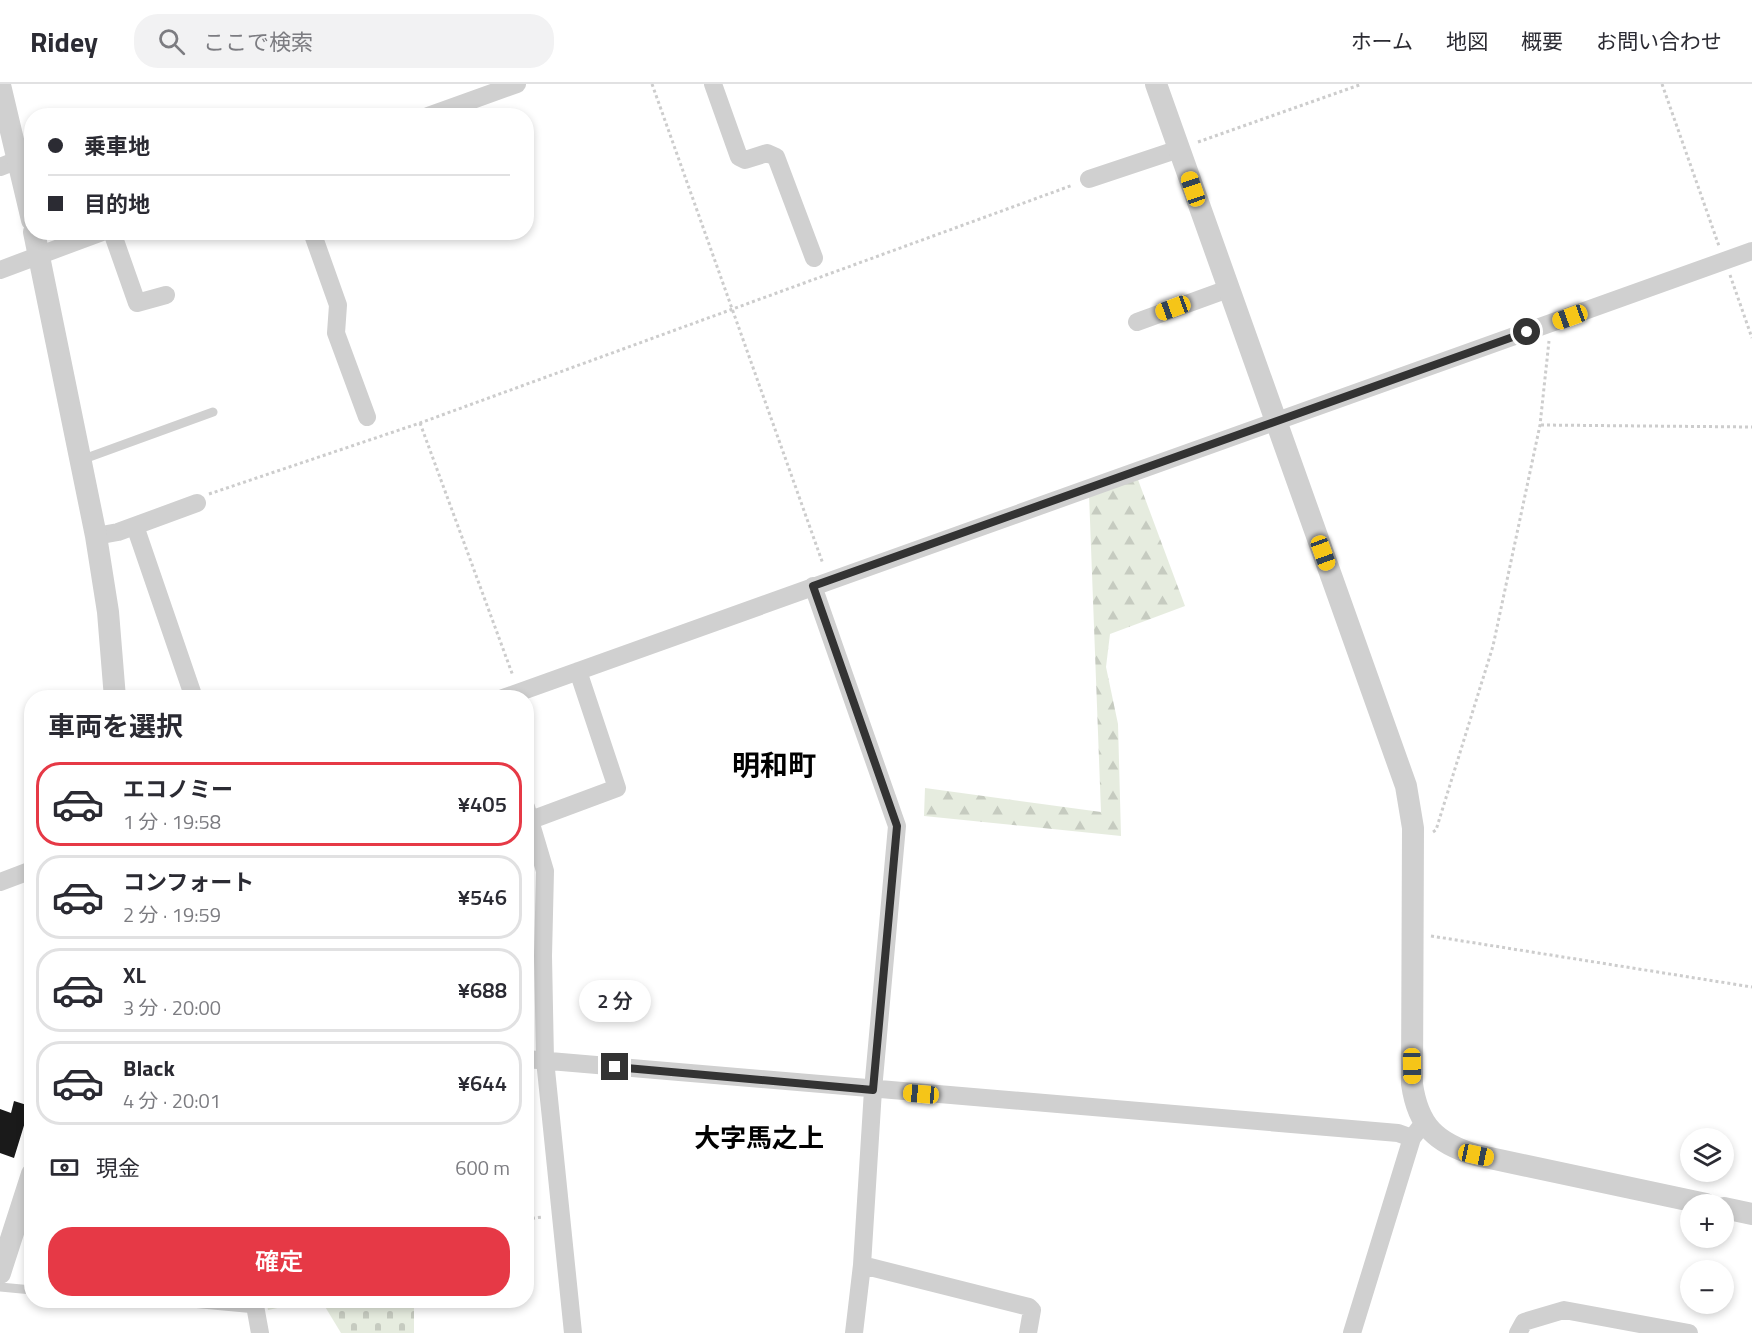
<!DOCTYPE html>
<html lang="ja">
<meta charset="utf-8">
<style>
:root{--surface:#fff;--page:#f2f2f3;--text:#2b2b33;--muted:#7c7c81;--line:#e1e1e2;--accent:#e63946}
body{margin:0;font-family:"Titillium Web","Noto Sans JP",sans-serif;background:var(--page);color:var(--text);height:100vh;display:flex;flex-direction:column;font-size:22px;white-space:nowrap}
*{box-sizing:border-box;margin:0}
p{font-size:20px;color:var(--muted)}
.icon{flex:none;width:33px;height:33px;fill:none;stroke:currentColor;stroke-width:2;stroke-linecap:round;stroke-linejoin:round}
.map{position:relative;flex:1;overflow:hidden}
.panel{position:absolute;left:24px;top:606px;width:510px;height:618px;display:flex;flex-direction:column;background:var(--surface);border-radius:24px;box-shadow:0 3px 9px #0003}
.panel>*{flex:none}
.top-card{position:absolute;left:24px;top:24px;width:510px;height:132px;border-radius:24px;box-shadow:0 3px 9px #0003;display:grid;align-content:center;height:132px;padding:0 24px;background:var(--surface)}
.tools{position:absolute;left:1680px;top:1044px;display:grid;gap:12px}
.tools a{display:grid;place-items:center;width:54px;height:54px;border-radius:50%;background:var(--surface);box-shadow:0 3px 9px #0003;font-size:30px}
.end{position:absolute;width:27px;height:27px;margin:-14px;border:8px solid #333;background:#fff;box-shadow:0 0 0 3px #fff}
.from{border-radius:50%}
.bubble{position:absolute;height:42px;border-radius:21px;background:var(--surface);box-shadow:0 3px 9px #0003;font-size:20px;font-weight:600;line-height:42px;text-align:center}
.car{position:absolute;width:18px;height:36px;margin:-18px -9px;border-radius:8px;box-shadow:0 0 4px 2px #0007;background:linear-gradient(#f5c518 24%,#345 0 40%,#f5c518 0 76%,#345 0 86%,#f5c518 0)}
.top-card b{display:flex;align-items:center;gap:21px;height:57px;font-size:22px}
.top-card b+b{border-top:2px solid var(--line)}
.top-card i{width:15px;height:15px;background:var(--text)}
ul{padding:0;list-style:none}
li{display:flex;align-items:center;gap:18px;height:84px;margin:0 12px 9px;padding:0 12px;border:3px solid var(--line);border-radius:24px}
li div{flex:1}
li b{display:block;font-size:22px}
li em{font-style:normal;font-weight:600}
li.active{border-color:var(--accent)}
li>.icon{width:54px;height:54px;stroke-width:1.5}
h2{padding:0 24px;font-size:27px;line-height:72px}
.pay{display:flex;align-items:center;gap:15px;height:66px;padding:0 24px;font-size:22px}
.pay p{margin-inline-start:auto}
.button{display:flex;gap:12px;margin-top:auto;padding:12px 24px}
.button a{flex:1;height:69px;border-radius:24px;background:var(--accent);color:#fff;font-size:24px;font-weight:600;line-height:69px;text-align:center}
header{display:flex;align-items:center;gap:36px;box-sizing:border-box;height:84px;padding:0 30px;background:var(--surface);border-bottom:2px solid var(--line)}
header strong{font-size:28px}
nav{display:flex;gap:33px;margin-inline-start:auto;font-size:21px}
.search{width:420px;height:54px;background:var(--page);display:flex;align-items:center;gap:15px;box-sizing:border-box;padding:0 21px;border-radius:24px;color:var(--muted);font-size:22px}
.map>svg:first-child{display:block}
.forest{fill:url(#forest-firs)}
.cemetery{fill:url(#cemetery-stones)}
.building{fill:#1a1a1a}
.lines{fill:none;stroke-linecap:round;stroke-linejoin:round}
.path{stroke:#cdcdcd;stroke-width:3;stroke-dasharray:3 3;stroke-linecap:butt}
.service{stroke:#d0d0d0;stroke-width:9}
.minor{stroke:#d0d0d0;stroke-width:18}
.tertiary{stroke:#d0d0d0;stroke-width:22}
.route{stroke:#333;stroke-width:8}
.labels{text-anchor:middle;stroke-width:6;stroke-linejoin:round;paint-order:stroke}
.quarter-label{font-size:26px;font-weight:bold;fill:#000;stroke:#fff}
.district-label{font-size:28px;font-weight:bold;fill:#000;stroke:#fff}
</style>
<header>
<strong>Ridey</strong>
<div class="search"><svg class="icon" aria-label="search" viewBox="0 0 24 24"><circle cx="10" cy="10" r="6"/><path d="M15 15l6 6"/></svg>ここで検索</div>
<nav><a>ホーム</a><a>地図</a><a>概要</a><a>お問い合わせ</a></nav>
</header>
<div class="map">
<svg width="1752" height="1249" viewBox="0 0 1752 1249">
<defs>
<pattern id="forest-firs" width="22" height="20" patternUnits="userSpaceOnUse" patternTransform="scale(1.5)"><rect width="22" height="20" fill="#e6ecdf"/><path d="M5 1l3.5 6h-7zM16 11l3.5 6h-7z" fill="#c6cbc0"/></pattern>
<pattern id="cemetery-stones" width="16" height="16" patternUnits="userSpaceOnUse" patternTransform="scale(1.5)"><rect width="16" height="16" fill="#e6ecdf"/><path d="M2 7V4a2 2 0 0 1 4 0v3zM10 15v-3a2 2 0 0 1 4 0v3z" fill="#c6cbc0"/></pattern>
</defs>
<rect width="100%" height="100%" fill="#fff"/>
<!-- forest -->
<path class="forest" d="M 1137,393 L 1185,522 L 1110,550 L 1106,583 L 1118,640 L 1121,752 L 924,732 L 925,704 L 1101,728 L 1089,410 Z
M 266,1216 L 310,1216 L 310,1217 L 268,1226 Z"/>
<!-- cemetery -->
<path class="cemetery" d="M 327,1217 L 414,1217 L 414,1249 L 341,1249 L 324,1221 Z"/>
<!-- building -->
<path class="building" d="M 14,1017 L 30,1022 L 14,1074 L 0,1069 L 0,1025 L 11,1029 Z"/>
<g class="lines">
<!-- path -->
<path class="path" d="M 652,0 L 823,480
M 1662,0 L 1719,162
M 1198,58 L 1362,0
M 1730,191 L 1752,254
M 420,339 L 513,592
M 1541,341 L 1752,343
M 209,410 L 420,339 L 1073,101
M 1433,748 L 1436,746 L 1493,562 L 1540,341 L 1549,257
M 1431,852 L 1752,903
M 526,1135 L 543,1133"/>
<!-- service -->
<path class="service" d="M 81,376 L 213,328
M 0,1203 L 32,1206
M 159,1216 L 256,1225"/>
<!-- minor -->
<path class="minor" d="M 713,0 L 739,73 L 745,76 L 767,69 L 776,73 L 814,174
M 428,32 L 517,0
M 0,83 L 18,76
M 1089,95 L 1179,65
M 112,148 L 137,219 L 166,211
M 312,148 L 338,221 L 336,249 L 367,333
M 0,186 L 102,148
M 1137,238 L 1228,205
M 135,442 L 194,614
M 96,452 L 118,448 L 197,419
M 813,502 L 897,742 L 873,1006 L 862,1181 L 854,1249
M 503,614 L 1752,167
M 526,723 L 545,787 L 543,872 L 545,976 L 573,1249
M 531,736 L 617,704 L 578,587
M 0,798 L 32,786
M 526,975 L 1398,1049 L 1412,1054
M 862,1181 L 1029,1223 L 1032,1226 L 1028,1249
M 254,1216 L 260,1249
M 1352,1249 L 1412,1054 L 1419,1045
M 1518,1249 L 1524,1238 L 1564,1226 L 1689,1249"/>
<!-- tertiary -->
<path class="tertiary" d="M 1156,0 L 1406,702 L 1413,744 L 1412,1000 C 1418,1042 1436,1059 1476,1071 L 1706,1120
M 0,1 L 32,136
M 34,148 L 96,452 L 108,528 L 115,614
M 1724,1124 L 1752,1130
M 0,1189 L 32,1090"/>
</g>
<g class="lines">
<!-- route -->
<path class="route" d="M 615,983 L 873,1006 L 897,742 L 813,502 L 1527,248"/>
</g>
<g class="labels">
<!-- quarter labels -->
<g class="quarter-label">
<text x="759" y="1063">大字馬之上</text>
</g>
<!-- district labels -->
<g class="district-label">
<text x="774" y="691">明和町</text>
</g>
</g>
</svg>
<div class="tools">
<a><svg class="icon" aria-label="layers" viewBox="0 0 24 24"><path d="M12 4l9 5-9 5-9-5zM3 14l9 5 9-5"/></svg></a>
<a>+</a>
<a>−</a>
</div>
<i class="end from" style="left:1527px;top:248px"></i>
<i class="end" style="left:615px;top:983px"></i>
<div class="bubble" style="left:579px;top:896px;width:72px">2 分</div>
<i class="car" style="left:1193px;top:105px;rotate:341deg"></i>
<i class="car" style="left:1173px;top:224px;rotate:250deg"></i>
<i class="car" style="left:1570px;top:233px;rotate:250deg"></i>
<i class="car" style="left:1323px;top:469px;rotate:160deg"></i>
<i class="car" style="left:1412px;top:982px;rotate:179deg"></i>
<i class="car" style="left:921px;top:1010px;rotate:275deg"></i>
<i class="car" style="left:1476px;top:1071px;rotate:102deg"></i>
<div class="top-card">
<b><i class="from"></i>乗車地</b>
<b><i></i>目的地</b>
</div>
<section class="panel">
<h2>車両を選択</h2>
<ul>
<li class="active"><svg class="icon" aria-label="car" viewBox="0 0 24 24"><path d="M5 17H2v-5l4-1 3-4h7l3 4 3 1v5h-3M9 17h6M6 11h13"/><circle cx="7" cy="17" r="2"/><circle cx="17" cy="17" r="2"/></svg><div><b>エコノミー</b><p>1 分 · 19:58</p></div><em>¥405</em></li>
<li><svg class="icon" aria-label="car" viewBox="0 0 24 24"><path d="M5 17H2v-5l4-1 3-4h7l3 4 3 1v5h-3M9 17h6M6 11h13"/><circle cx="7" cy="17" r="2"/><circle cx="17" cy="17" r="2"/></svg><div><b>コンフォート</b><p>2 分 · 19:59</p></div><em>¥546</em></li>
<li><svg class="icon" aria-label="car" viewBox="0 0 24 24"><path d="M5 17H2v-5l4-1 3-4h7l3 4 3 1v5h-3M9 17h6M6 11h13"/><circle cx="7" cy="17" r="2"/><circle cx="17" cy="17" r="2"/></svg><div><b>XL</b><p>3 分 · 20:00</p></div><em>¥688</em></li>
<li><svg class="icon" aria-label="car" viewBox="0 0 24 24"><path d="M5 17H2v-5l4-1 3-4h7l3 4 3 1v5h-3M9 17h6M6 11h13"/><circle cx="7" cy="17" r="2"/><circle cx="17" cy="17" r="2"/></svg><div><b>Black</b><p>4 分 · 20:01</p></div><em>¥644</em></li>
</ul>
<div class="pay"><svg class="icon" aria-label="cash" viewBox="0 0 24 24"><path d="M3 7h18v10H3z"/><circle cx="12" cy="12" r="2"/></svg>現金<p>600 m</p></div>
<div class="button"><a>確定</a></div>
</section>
</div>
